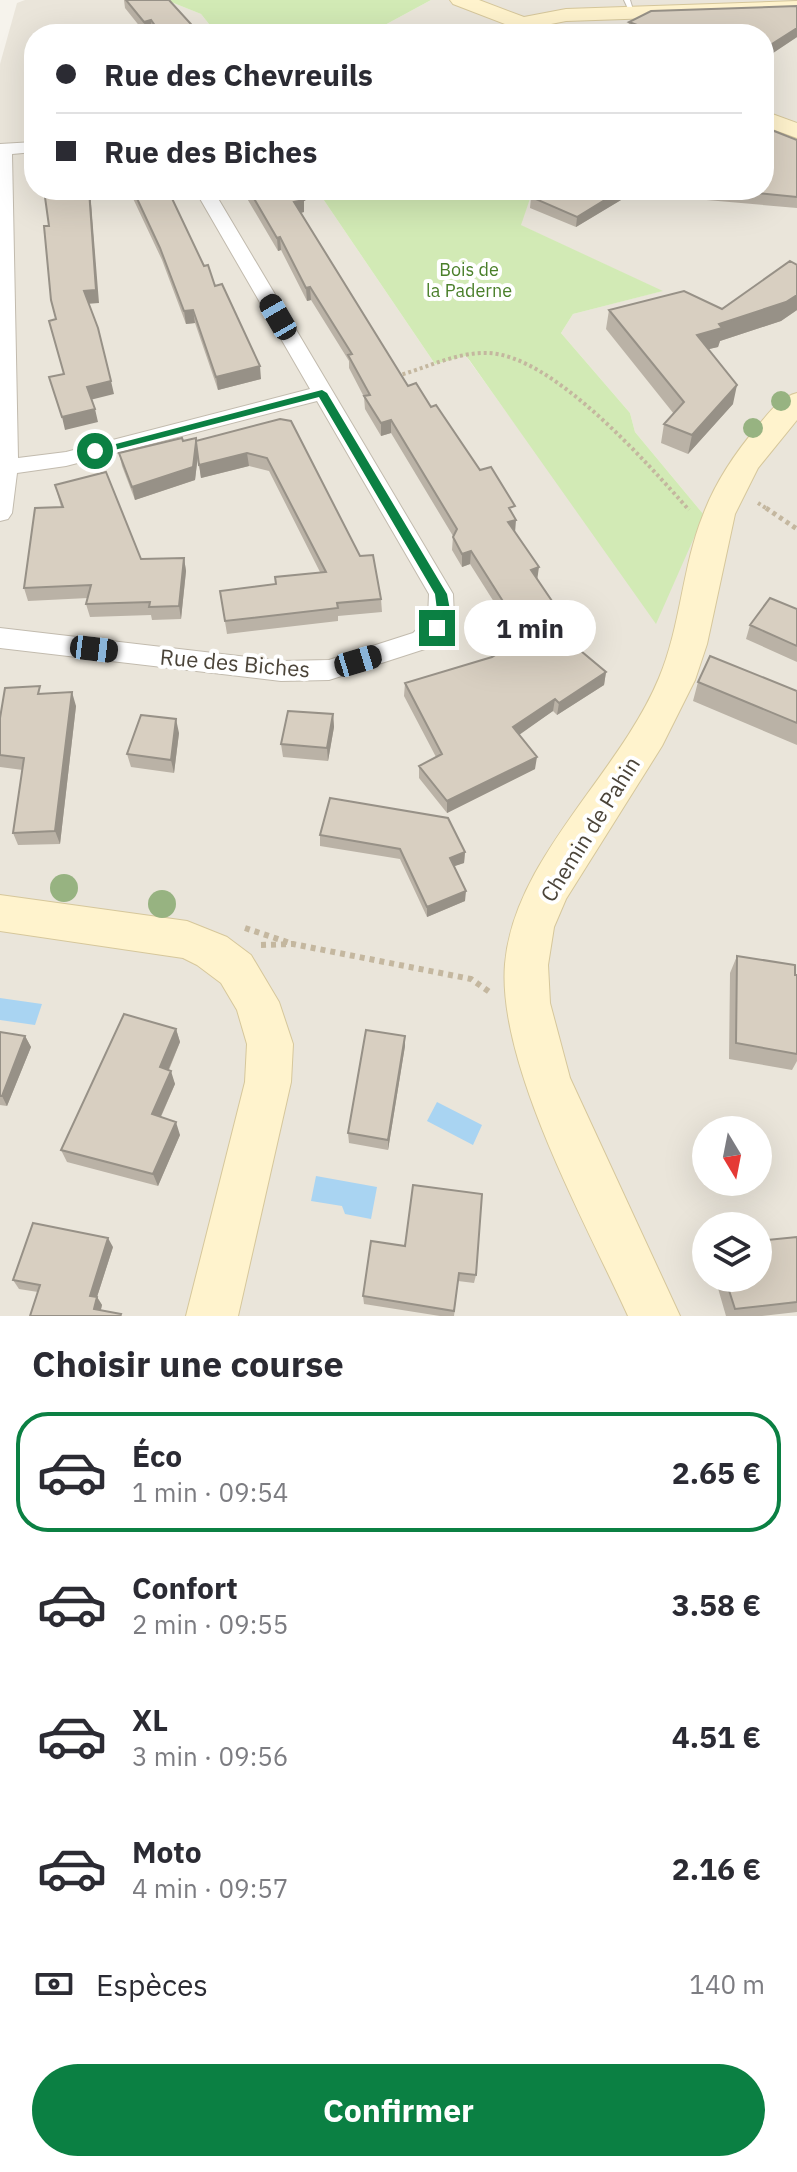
<!DOCTYPE html>
<html lang="fr">
<meta charset="utf-8">
<style>
:root{--surface:#fff;--page:#f2f2f3;--text:#2b2b33;--muted:#7c7c81;--line:#e1e1e2;--accent:#0b8043}
body{margin:0;font-family:"IBM Plex Sans",sans-serif;background:var(--page);color:var(--text);height:100vh;display:flex;flex-direction:column;font-size:30px;white-space:nowrap}
*{box-sizing:border-box;margin:0}
p{font-size:26px;color:var(--muted)}
.icon{flex:none;width:44px;height:44px;fill:none;stroke:currentColor;stroke-width:2;stroke-linecap:round;stroke-linejoin:round}
.map{position:relative;height:1316px;overflow:hidden}
.details{display:flex;flex-direction:column;background:var(--surface);flex:1}
.details>*{flex:none}
.banner{position:absolute;left:24px;top:24px;width:750px;height:176px;border-radius:32px;box-shadow:0 8px 32px #0002;display:grid;align-content:center;height:176px;padding:0 32px;background:var(--surface)}
.needle{width:52px;rotate:170deg}
.fabs{position:absolute;left:692px;top:1116px;display:grid;gap:16px}
.fabs a{display:grid;place-items:center;width:80px;height:80px;border-radius:50%;background:var(--surface);box-shadow:0 8px 32px #0002;font-size:40px}
.end{position:absolute;width:36px;height:36px;margin:-18px;border:10px solid #0b8043;background:#fff;box-shadow:0 0 0 4px #fff}
.from{border-radius:50%}
.bubble{position:absolute;height:56px;border-radius:28px;background:var(--surface);box-shadow:0 8px 32px #0002;font-size:26px;font-weight:800;line-height:56px;text-align:center}
.car{position:absolute;width:24px;height:48px;margin:-24px -12px;border-radius:10px;box-shadow:0 0 6px 2px #0007;background:linear-gradient(#222 24%,#8ab4d8 0 40%,#222 0 76%,#8ab4d8 0 86%,#222 0)}
.banner b{display:flex;align-items:center;gap:28px;height:76px;font-size:30px}
.banner b+b{border-top:2px solid var(--line)}
.banner i{width:20px;height:20px;background:var(--text)}
ul{padding:0;list-style:none}
li{display:flex;align-items:center;gap:24px;height:120px;margin:0 16px 12px;padding:0 16px;border:4px solid transparent;border-radius:32px}
li div{flex:1}
li b{display:block;font-size:30px}
li em{font-style:normal;font-weight:800}
li.selected{border-color:var(--accent)}
li>.icon{width:72px;height:72px;stroke-width:1.5}
h2{padding:0 32px;font-size:36px;line-height:96px}
.pay{display:flex;align-items:center;gap:20px;height:88px;padding:0 32px;font-size:30px}
.pay p{margin-inline-start:auto}
.button{display:flex;gap:16px;margin-top:auto;padding:16px 32px}
.button a{flex:1;height:92px;border-radius:48px;background:var(--accent);color:#fff;font-size:32px;font-weight:800;line-height:92px;text-align:center}
.map>svg:first-child{display:block}
.residential{fill:#eae5da;fill-rule:evenodd}
.green{fill:#d2eab5}
.water{fill:#a9d4f2}
.lines{fill:none;stroke-linecap:round;stroke-linejoin:round}
.lane-casing{stroke:#c2bbae;stroke-width:2}
.street-casing{stroke:#c2bbae;stroke-width:2}
.secondary-casing{stroke:#d6c79b;stroke-width:2}
.path-far2{stroke:#c4b79f;stroke-width:4;stroke-dasharray:3 3;stroke-linecap:butt}
.path-far1{stroke:#c4b79f;stroke-width:5;stroke-dasharray:4 4;stroke-linecap:butt}
.path{stroke:#c4b79f;stroke-width:6;stroke-dasharray:5 5;stroke-linecap:butt}
.lane{fill:#fff;fill-rule:evenodd}
.street{fill:#fff;fill-rule:evenodd}
.secondary{fill:#fff3cd;fill-rule:evenodd}
.tree{fill:#97b381}
.wall{fill:#bab2a6}
.shaded-wall{fill:#979187}
.building{fill:#d8cfc1;stroke:#979187;stroke-width:2}
.route{fill:#0b8043}
.labels{text-anchor:middle;stroke-width:8;stroke-linejoin:round;paint-order:stroke}
.far-park-label{font-size:18px;fill:#4a7f2a;stroke:#fff}
.street-label{font-size:22px;fill:#4b4439;stroke:#fff}
</style>
<div class="map">
<svg width="797" height="1316" viewBox="0 0 797 1316">
<rect width="100%" height="100%" fill="#f6f3ec"/>
<!-- residential -->
<path class="residential" d="M 25,0 L 166,0 L 201,14 L 217,34 L 34,34 L 34,190 L 317,190 L 435,364 L 466,356 L 630,583 L 704,515 L 635,432 L 630,413 L 561,333 L 573,314 L 662,291 L 520,225 L 533,190 L 764,190 L 764,34 L 387,34 L 383,26 L 431,0 L 797,0 L 797,1316 L 0,1316 L 0,64 L 17,3 ZM 706,1130 L 758,1130 L 758,1182 L 706,1182 ZM 706,1226 L 758,1226 L 758,1278 L 706,1278 Z"/>
<!-- green -->
<path class="green" d="M 166,0 L 431,0 L 383,26 L 387,34 L 217,34 L 201,14 Z
M 317,190 L 533,190 L 521,225 L 663,291 L 573,314 L 561,333 L 630,413 L 635,432 L 704,515 L 656,624 L 470,361 L 466,356 L 435,364 Z"/>
<!-- water -->
<path class="water" d="M 0,998 L 42,1004 L 35,1025 L 0,1020 Z
M 437,1102 L 482,1125 L 473,1145 L 427,1121 Z
M 316,1176 L 377,1187 L 371,1219 L 345,1214 L 342,1206 L 311,1201 Z"/>
<g class="lines">
<!-- lane casing -->
<g class="lane-casing">
<path id="lane" d="M 624,0 L 630,0 L 634,13 L 630,13 Z"/>
</g>
<!-- street casing -->
<g class="street-casing">
<path id="street" d="M 34,142 L 34,152 L 12,154 L 18,458 L 66,452 L 310,389 L 195,190 L 213,190 L 453,594 L 454,618 L 443,637 L 431,647 L 329,680 L 281,681 L 0,648 L 0,628 L 281,661 L 329,660 L 413,633 L 428,618 L 429,594 L 317,401 L 66,466 L 17,473 L 12,513 L 8,519 L 0,521 L 0,144 Z"/>
</g>
<!-- secondary casing -->
<g class="secondary-casing">
<path id="secondary" d="M 450,0 L 479,0 L 524,17 L 566,9 L 797,1 L 797,13 L 566,21 L 546,25 L 553,27 L 554,34 L 531,34 L 453,4 Z
M 764,111 L 797,123 L 797,138 L 764,126 Z
M 797,393 L 797,420 L 758,468 L 735,514 L 707,644 L 695,680 L 662,746 L 566,899 L 554,927 L 548,965 L 550,1003 L 570,1078 L 680,1316 L 628,1316 C 586,1223 497,1064 505,964 C 514,858 619,775 659,678 C 681,626 682,567 703,515 C 715,483 735,453 757,427 C 768,414 780,397 797,393 Z
M 0,895 L 187,921 L 227,937 L 251,955 L 279,1002 L 293,1044 L 291,1082 L 238,1316 L 186,1316 L 245,1082 L 247,1044 L 237,1010 L 221,983 L 197,965 L 183,958 L 0,931 Z"/>
</g>
<!-- path-far2 -->
<path class="path-far2" d="M 397,376 C 425,368 458,352 487,353 C 552,354 648,464 689,510
M 758,503 L 769,510"/>
<!-- path-far1 -->
<path class="path-far1" d="M 766,508 L 797,529"/>
<!-- path -->
<path class="path" d="M 245,928 L 293,944
M 261,945 L 293,944 L 471,979 L 491,993"/>
<!-- lane -->
<use href="#lane" class="lane"/>
<!-- street -->
<use href="#street" class="street"/>
<!-- secondary -->
<use href="#secondary" class="secondary"/>
</g>
<!-- trees -->
<g class="tree">
<circle cx="781" cy="401" r="10"/>
<circle cx="753" cy="428" r="10"/>
<circle cx="64" cy="888" r="14"/>
<circle cx="162" cy="904" r="14"/>
</g>
<!-- wall -->
<path class="wall" d="M 124,0 L 169,0 L 200,34 L 154,34 L 152,32 L 145,33 L 125,8 Z
M 797,6 L 797,37 L 764,59 L 764,34 L 632,34 L 627,32 L 629,22 Z
M 797,140 L 797,208 L 695,199 L 696,190 L 764,190 Z
M 129,190 L 174,190 L 175,198 L 172,198 L 204,266 L 261,379 L 218,390 L 195,323 L 186,324 L 162,260 Z
M 242,190 L 298,190 L 304,212 L 301,213 L 408,386 L 431,407 L 514,516 L 515,533 L 537,580 L 552,617 L 544,620 L 606,672 L 604,685 L 557,715 L 553,711 L 519,734 L 535,769 L 447,813 L 419,778 L 419,766 L 436,757 L 404,696 L 405,683 L 492,657 L 518,640 L 470,564 L 462,567 L 452,550 L 453,536 L 391,433 L 381,436 L 365,409 L 364,397 L 349,368 L 349,361 L 311,300 L 307,301 L 281,250 L 278,251 Z
M 544,190 L 632,190 L 631,194 L 576,227 L 530,208 L 531,197 Z
M 797,265 L 797,310 L 781,321 L 720,341 L 718,347 L 708,349 L 733,404 L 688,454 L 661,443 L 664,424 L 674,414 L 606,329 L 609,310 L 722,309 Z
M 280,419 L 381,599 L 382,612 L 338,616 L 338,621 L 227,634 L 220,591 L 275,584 L 320,572 L 269,471 L 249,466 L 201,478 L 198,455 L 195,480 L 135,500 L 122,466 L 119,453 L 183,441 L 196,441 Z
M 55,485 L 141,559 L 184,558 L 186,571 L 181,619 L 152,620 L 151,615 L 90,617 L 86,604 L 88,598 L 28,601 L 24,588 L 61,507 Z
M 797,609 L 797,662 L 746,639 L 750,625 Z
M 698,682 L 797,691 L 797,745 L 693,701 Z
M 42,694 L 76,706 L 60,844 L 18,845 L 13,833 L 23,770 L 0,767 L 0,718 Z
M 333,714 L 334,727 L 328,761 L 283,757 L 281,744 Z
M 179,733 L 174,773 L 131,767 L 127,754 Z
M 320,835 L 465,852 L 464,863 L 454,866 L 465,901 L 427,917 L 400,859 L 320,846 Z
M 737,956 L 797,975 L 797,1061 L 792,1070 L 729,1059 L 730,973 Z
M 176,1029 L 180,1042 L 169,1070 L 175,1084 L 161,1117 L 180,1135 L 158,1186 L 67,1162 L 61,1150 Z
M 0,1032 L 25,1036 L 31,1047 L 7,1106 L 0,1105 Z
M 405,1046 L 388,1150 L 349,1143 L 348,1133 Z
M 797,1237 L 797,1312 L 762,1316 L 726,1316 L 715,1278 L 758,1278 Z
M 371,1241 L 476,1275 L 474,1283 L 458,1281 L 454,1316 L 440,1316 L 364,1304 L 363,1296 Z
M 113,1247 L 97,1297 L 102,1305 L 101,1310 L 121,1314 L 122,1316 L 30,1316 L 38,1292 L 19,1289 L 13,1280 Z"/>
<!-- shaded-wall -->
<path class="shaded-wall" d="M 151,20 L 152,32 L 145,33 L 144,22 Z
M 797,28 L 797,37 L 764,59 L 764,49 Z
M 89,190 L 90,190 L 99,303 L 86,304 L 84,291 Z
M 167,190 L 174,190 L 175,198 L 168,199 Z
M 621,190 L 632,190 L 631,194 L 576,227 L 577,217 Z
M 304,200 L 304,212 L 295,214 L 294,202 Z
M 280,237 L 281,250 L 278,251 L 277,238 Z
M 310,287 L 311,300 L 307,301 L 306,288 Z
M 797,295 L 797,310 L 781,321 L 720,341 L 718,347 L 693,353 L 697,335 L 719,324 Z
M 193,310 L 195,323 L 186,324 L 184,311 Z
M 260,366 L 261,379 L 218,390 L 216,377 Z
M 111,381 L 114,394 L 90,400 L 87,387 Z
M 737,385 L 733,404 L 688,454 L 692,435 Z
M 95,409 L 98,422 L 65,430 L 62,417 Z
M 391,420 L 391,433 L 381,436 L 381,423 Z
M 196,442 L 198,455 L 195,480 L 135,500 L 132,487 Z
M 247,453 L 249,466 L 201,478 L 199,465 Z
M 516,520 L 515,533 L 508,522 Z
M 471,551 L 470,564 L 462,567 L 462,554 Z
M 184,558 L 186,571 L 181,619 L 179,606 Z
M 539,567 L 537,581 L 531,570 Z
M 554,604 L 552,617 L 532,624 L 533,611 Z
M 606,672 L 604,685 L 557,715 L 559,703 Z
M 72,692 L 76,706 L 60,844 L 55,831 Z
M 555,699 L 553,711 L 512,740 L 513,727 Z
M 333,714 L 334,727 L 328,761 L 327,748 Z
M 176,719 L 179,733 L 174,773 L 171,760 Z
M 537,757 L 535,769 L 447,813 L 447,801 Z
M 465,852 L 464,863 L 449,868 L 450,858 Z
M 466,891 L 465,901 L 427,917 L 427,907 Z
M 176,1029 L 180,1042 L 164,1080 L 160,1067 Z
M 25,1036 L 31,1047 L 7,1106 L 2,1096 Z
M 405,1036 L 405,1046 L 388,1150 L 388,1140 Z
M 171,1071 L 175,1084 L 156,1127 L 152,1114 Z
M 176,1122 L 180,1135 L 158,1186 L 153,1174 Z
M 108,1238 L 113,1247 L 97,1297 L 102,1305 L 99,1316 L 94,1309 L 90,1296 Z"/>
<!-- building -->
<path class="building" d="M 126,0 L 169,0 L 200,34 L 161,34 L 151,20 L 144,22 Z
M 797,6 L 797,28 L 764,49 L 764,34 L 661,34 L 629,22 L 651,11 Z
M 764,127 L 797,140 L 797,197 L 727,190 L 764,190 Z
M 44,190 L 89,190 L 96,290 L 84,291 L 98,328 L 111,381 L 87,387 L 95,409 L 62,417 L 49,377 L 64,374 L 49,321 L 56,319 L 51,300 L 44,226 L 49,226 Z
M 133,190 L 168,190 L 204,266 L 208,265 L 215,286 L 222,284 L 260,366 L 216,377 L 193,310 L 184,311 L 160,248 Z
M 249,190 L 298,190 L 304,200 L 294,202 L 408,386 L 416,383 L 431,407 L 436,405 L 480,470 L 491,467 L 515,506 L 509,508 L 516,520 L 508,522 L 539,567 L 531,570 L 554,604 L 533,611 L 606,672 L 559,703 L 555,699 L 513,727 L 537,757 L 447,801 L 419,766 L 442,754 L 405,683 L 492,657 L 525,636 L 471,551 L 462,554 L 453,537 L 457,529 L 391,420 L 381,423 L 364,396 L 370,395 L 348,355 L 352,354 L 310,287 L 306,288 L 280,237 L 277,238 Z
M 544,190 L 621,190 L 577,217 L 531,197 Z
M 790,261 L 797,265 L 797,295 L 786,302 L 719,324 L 722,328 L 697,335 L 737,385 L 692,435 L 664,424 L 684,402 L 609,310 L 684,291 L 722,309 Z
M 280,419 L 291,421 L 360,556 L 373,555 L 381,599 L 337,603 L 338,608 L 225,621 L 220,591 L 276,584 L 275,577 L 326,572 L 267,458 L 247,453 L 199,465 L 196,442 L 193,467 L 132,487 L 119,453 L 182,438 L 183,441 L 196,438 L 196,441 Z
M 106,472 L 141,559 L 184,558 L 179,606 L 149,607 L 150,602 L 86,604 L 91,585 L 24,588 L 35,508 L 63,507 L 55,485 Z
M 770,598 L 797,609 L 797,646 L 750,625 Z
M 710,656 L 797,691 L 797,723 L 698,682 Z
M 40,686 L 38,694 L 72,692 L 55,831 L 13,833 L 24,758 L 0,755 L 0,718 L 5,688 Z
M 288,711 L 333,714 L 327,748 L 281,744 Z
M 141,715 L 176,719 L 171,760 L 127,754 Z
M 330,798 L 448,818 L 465,852 L 450,858 L 466,891 L 427,907 L 400,849 L 320,835 Z
M 737,956 L 795,965 L 795,975 L 797,975 L 797,1054 L 736,1043 Z
M 124,1014 L 176,1029 L 160,1067 L 171,1071 L 152,1114 L 176,1122 L 153,1174 L 61,1150 Z
M 366,1030 L 405,1036 L 388,1140 L 348,1133 Z
M 0,1032 L 25,1036 L 2,1096 L 0,1096 Z
M 413,1185 L 482,1194 L 476,1275 L 459,1273 L 454,1311 L 363,1296 L 371,1241 L 405,1246 Z
M 33,1223 L 108,1238 L 90,1296 L 97,1297 L 94,1309 L 121,1314 L 120,1316 L 30,1316 L 40,1285 L 13,1280 Z
M 797,1237 L 797,1302 L 735,1309 L 725,1278 L 758,1278 L 758,1241 Z"/>
<!-- route -->
<path class="route" d="M 322,390 L 327,393 L 447,594 L 450,610 L 441,631 L 437,632 L 430,628 L 437,610 L 435,594 L 319,397 L 95,455 L 89,451 Z"/>
<g class="labels">
<!-- far-park labels -->
<g class="far-park-label">
<text x="469" y="276">Bois de<tspan x="469" dy="21">la Paderne</tspan></text>
</g>
<!-- street labels -->
<g class="street-label">
<text transform="translate(235 663) rotate(5)" y="8">Rue des Biches</text>
<text transform="translate(590 829) rotate(-58)" y="8">Chemin de Pahin</text>
</g>
</g>
</svg>
<div class="fabs">
<a><svg class="needle" viewBox="-14 -14 28 28"><path d="M0-13l5 13h-10z" fill="#e53935"/><path d="M0 13l5-13h-10z" fill="#7c7c81"/></svg></a>
<a><svg class="icon" aria-label="layers" viewBox="0 0 24 24"><path d="M12 4l9 5-9 5-9-5zM3 14l9 5 9-5"/></svg></a>
</div>
<i class="end from" style="left:95px;top:451px"></i>
<i class="end" style="left:437px;top:628px"></i>
<div class="bubble" style="left:464px;top:600px;width:132px">1 min</div>
<i class="car" style="left:278px;top:317px;rotate:330deg"></i>
<i class="car" style="left:94px;top:649px;rotate:97deg"></i>
<i class="car" style="left:358px;top:661px;rotate:73deg"></i>
<div class="banner">
<b><i class="from"></i>Rue des Chevreuils</b>
<b><i></i>Rue des Biches</b>
</div>
</div>
<section class="details">
<h2>Choisir une course</h2>
<ul>
<li class="selected"><svg class="icon" aria-label="car" viewBox="0 0 24 24"><path d="M5 17H2v-5l4-1 3-4h7l3 4 3 1v5h-3M9 17h6M6 11h13"/><circle cx="7" cy="17" r="2"/><circle cx="17" cy="17" r="2"/></svg><div><b>Éco</b><p>1 min · 09:54</p></div><em>2.65 €</em></li>
<li><svg class="icon" aria-label="car" viewBox="0 0 24 24"><path d="M5 17H2v-5l4-1 3-4h7l3 4 3 1v5h-3M9 17h6M6 11h13"/><circle cx="7" cy="17" r="2"/><circle cx="17" cy="17" r="2"/></svg><div><b>Confort</b><p>2 min · 09:55</p></div><em>3.58 €</em></li>
<li><svg class="icon" aria-label="car" viewBox="0 0 24 24"><path d="M5 17H2v-5l4-1 3-4h7l3 4 3 1v5h-3M9 17h6M6 11h13"/><circle cx="7" cy="17" r="2"/><circle cx="17" cy="17" r="2"/></svg><div><b>XL</b><p>3 min · 09:56</p></div><em>4.51 €</em></li>
<li><svg class="icon" aria-label="car" viewBox="0 0 24 24"><path d="M5 17H2v-5l4-1 3-4h7l3 4 3 1v5h-3M9 17h6M6 11h13"/><circle cx="7" cy="17" r="2"/><circle cx="17" cy="17" r="2"/></svg><div><b>Moto</b><p>4 min · 09:57</p></div><em>2.16 €</em></li>
</ul>
<div class="pay"><svg class="icon" aria-label="cash" viewBox="0 0 24 24"><path d="M3 7h18v10H3z"/><circle cx="12" cy="12" r="2"/></svg>Espèces<p>140 m</p></div>
<div class="button"><a>Confirmer</a></div>
</section>
